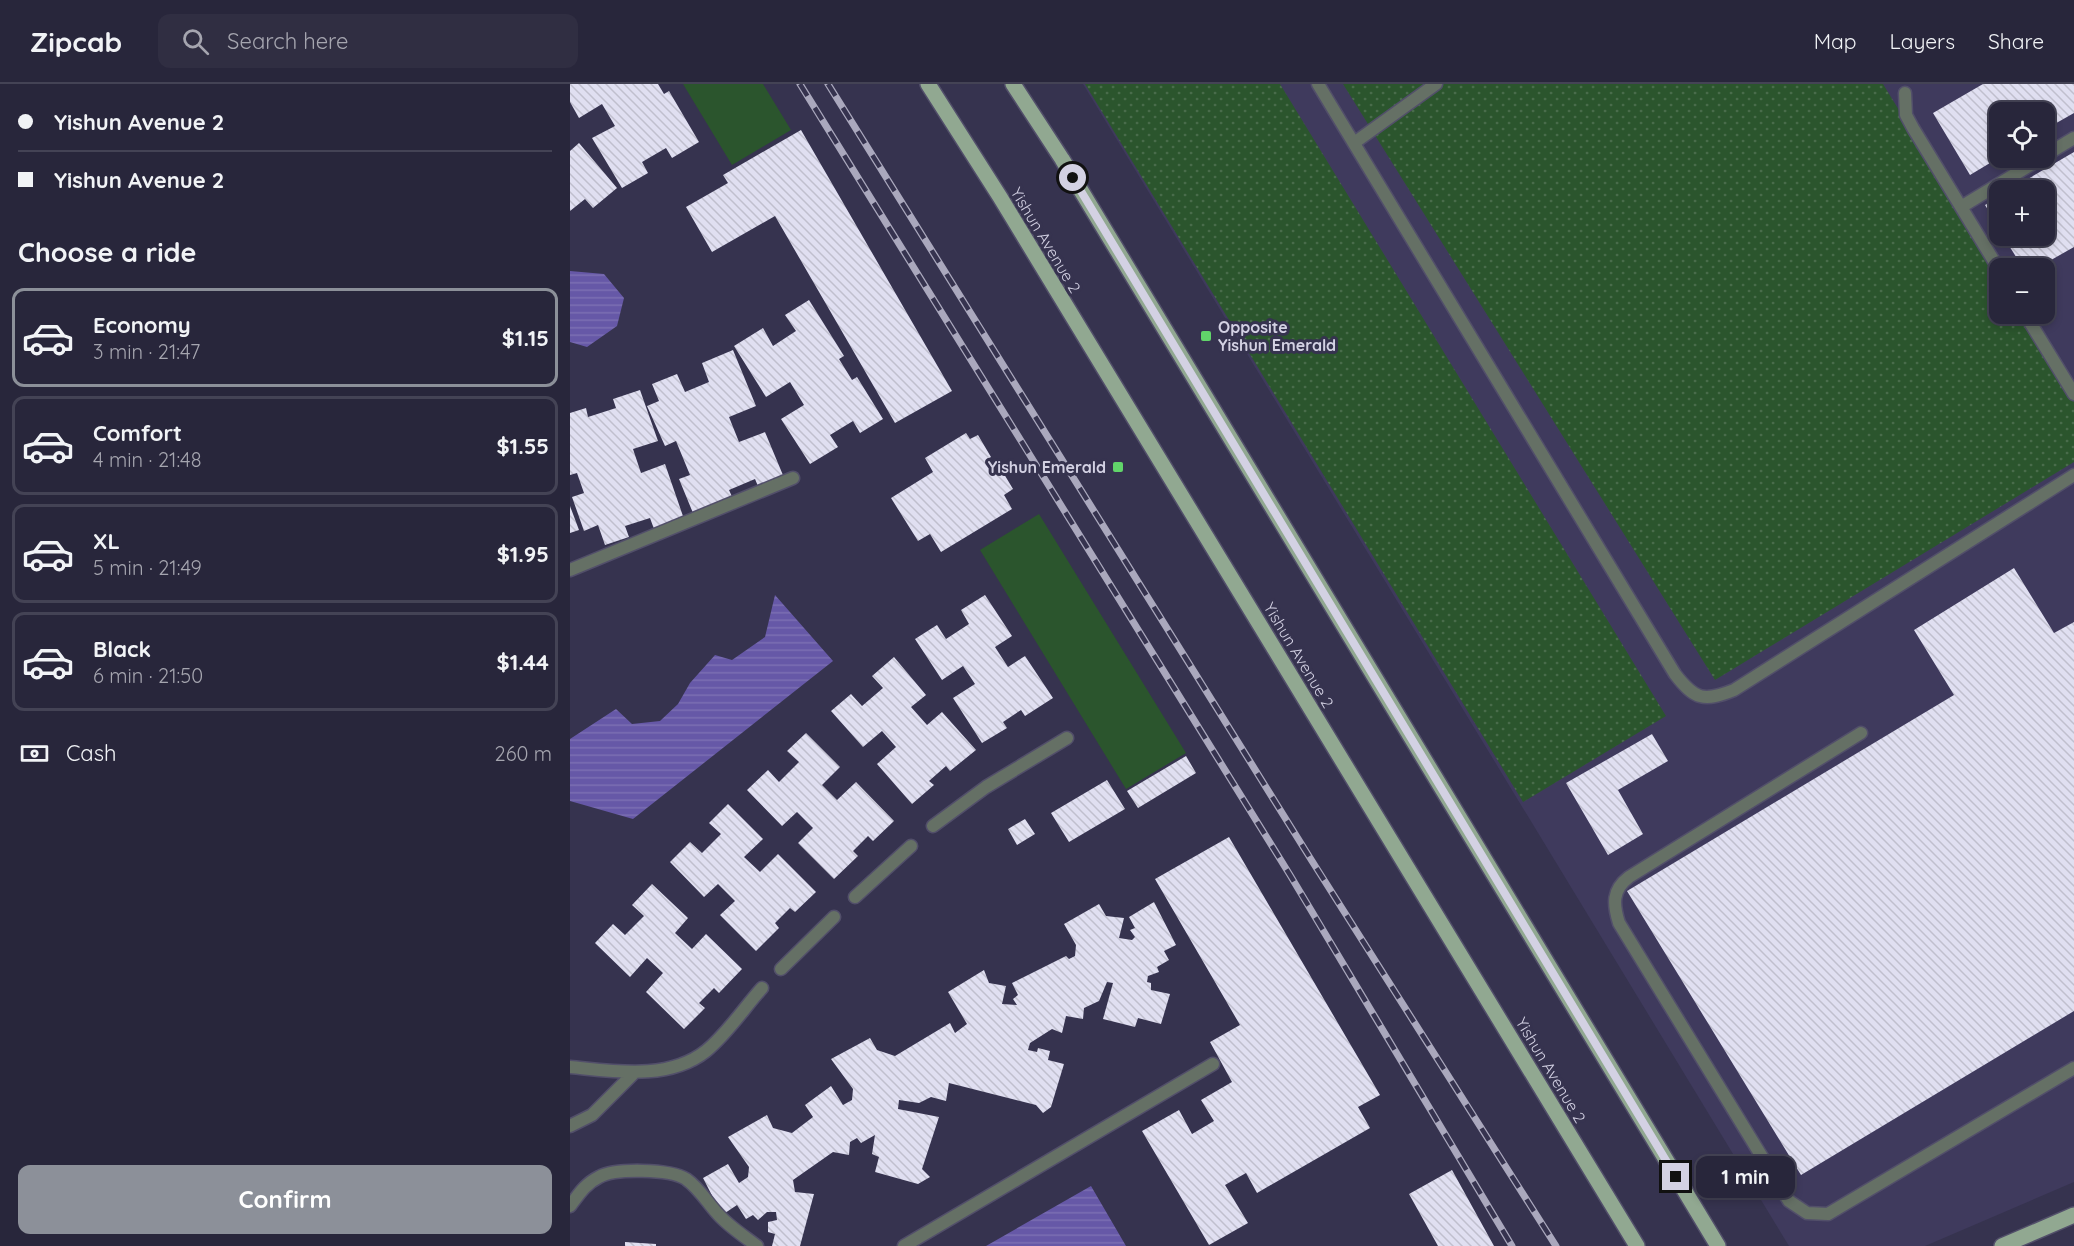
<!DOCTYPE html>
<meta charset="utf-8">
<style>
:root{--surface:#28263b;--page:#302e42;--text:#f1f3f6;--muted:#a5a5af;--line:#444355;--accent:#8c9099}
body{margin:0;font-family:Quicksand,sans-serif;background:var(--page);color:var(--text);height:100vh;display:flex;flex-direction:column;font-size:22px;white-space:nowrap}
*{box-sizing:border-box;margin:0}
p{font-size:20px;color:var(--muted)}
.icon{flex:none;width:33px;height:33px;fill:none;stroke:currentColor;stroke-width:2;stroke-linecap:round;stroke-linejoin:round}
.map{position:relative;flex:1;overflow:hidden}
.drawer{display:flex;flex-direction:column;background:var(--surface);width:570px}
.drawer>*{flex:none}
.banner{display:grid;align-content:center;height:132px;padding:0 18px;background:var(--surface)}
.buttons{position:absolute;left:1419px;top:18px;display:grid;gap:12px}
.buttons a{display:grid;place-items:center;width:66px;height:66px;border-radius:12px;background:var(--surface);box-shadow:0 3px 9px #0003,0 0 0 2px var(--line);font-size:30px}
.end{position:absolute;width:27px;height:27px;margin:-14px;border:8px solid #d3d1e3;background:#111;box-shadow:0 0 0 3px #111}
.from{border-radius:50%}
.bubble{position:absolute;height:42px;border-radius:12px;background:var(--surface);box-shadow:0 3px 9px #0003,0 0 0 2px var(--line);font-size:20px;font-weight:800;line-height:42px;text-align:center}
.banner b{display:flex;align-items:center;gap:21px;height:57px;font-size:22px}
.banner b+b{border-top:2px solid var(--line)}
.banner i{width:15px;height:15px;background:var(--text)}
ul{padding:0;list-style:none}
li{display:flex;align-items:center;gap:18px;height:99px;margin:0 12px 9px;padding:0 6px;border:3px solid var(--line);border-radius:12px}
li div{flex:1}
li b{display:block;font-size:22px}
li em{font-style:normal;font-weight:800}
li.active{border-color:var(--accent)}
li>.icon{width:54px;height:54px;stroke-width:1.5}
h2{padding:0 18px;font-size:27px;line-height:72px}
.pay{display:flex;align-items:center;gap:15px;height:66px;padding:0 18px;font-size:22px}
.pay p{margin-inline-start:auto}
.button{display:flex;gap:12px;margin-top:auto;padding:12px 18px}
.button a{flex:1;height:69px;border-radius:12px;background:var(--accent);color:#fff;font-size:24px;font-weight:800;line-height:69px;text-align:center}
header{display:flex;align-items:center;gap:36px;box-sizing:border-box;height:84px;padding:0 30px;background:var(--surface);border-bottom:2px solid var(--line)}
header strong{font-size:28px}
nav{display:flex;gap:33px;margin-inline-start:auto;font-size:21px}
.search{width:420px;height:54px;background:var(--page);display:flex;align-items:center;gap:15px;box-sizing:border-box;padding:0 21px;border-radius:12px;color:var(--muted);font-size:22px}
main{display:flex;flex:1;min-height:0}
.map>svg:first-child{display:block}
.built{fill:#3f3a5d;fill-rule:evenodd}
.grass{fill:url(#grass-dots)}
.park{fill:#2b552d}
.water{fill:url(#water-rules)}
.building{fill:url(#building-back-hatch)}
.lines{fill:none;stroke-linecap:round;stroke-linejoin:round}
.service-casing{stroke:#524f6a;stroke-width:15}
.primary-casing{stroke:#524f6a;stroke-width:18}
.service{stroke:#657065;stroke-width:12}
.primary{stroke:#91a891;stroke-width:15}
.rail-casing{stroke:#aaa8bd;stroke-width:7}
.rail{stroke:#36334f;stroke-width:4.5;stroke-dasharray:14;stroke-linecap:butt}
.route{stroke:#d3d1e3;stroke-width:8}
.poi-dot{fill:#61d56a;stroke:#36334f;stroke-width:2}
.labels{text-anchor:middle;stroke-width:6;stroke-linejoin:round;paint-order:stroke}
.street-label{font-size:16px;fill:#d3d1e3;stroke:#36334f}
.poi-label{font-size:16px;font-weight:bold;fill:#d3d1e3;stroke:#36334f;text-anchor:start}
</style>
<header>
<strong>Zipcab</strong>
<div class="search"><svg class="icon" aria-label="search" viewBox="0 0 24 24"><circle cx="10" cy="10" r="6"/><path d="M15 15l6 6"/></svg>Search here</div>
<nav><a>Map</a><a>Layers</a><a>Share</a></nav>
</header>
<main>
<section class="drawer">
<div class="banner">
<b><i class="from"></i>Yishun Avenue 2</b>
<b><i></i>Yishun Avenue 2</b>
</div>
<h2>Choose a ride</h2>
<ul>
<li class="active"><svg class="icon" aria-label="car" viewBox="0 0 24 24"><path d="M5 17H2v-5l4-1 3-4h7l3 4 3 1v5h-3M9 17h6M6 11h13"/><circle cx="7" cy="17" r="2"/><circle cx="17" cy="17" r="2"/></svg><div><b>Economy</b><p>3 min · 21:47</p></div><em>$1.15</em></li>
<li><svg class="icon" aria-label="car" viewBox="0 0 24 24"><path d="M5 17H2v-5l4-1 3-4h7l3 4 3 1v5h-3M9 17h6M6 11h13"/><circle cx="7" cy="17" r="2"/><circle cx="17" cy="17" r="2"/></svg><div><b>Comfort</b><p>4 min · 21:48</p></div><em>$1.55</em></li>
<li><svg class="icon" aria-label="car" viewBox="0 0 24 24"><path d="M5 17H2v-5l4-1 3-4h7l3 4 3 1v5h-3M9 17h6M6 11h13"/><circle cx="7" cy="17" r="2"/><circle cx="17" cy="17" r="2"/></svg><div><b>XL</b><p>5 min · 21:49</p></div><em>$1.95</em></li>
<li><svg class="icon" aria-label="car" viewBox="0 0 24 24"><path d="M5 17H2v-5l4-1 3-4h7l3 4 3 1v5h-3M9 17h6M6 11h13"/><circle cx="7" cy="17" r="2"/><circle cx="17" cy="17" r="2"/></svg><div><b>Black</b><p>6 min · 21:50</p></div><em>$1.44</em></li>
</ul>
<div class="pay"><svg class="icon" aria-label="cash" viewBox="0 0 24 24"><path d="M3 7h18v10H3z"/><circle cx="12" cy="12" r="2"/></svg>Cash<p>260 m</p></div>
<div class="button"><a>Confirm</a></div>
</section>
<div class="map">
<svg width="1504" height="1162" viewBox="0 0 1504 1162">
<defs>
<pattern id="grass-dots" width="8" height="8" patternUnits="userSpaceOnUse" patternTransform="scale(1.5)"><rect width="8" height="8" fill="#2b552d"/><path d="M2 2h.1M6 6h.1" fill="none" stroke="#496c4b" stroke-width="1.8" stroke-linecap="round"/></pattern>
<pattern id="water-rules" width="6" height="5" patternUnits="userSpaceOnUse" patternTransform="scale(1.5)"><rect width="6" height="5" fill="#6658a7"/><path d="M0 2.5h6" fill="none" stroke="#7b6fb3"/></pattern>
<pattern id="building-back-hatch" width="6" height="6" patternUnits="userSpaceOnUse" patternTransform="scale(1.5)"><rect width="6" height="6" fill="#e0dff1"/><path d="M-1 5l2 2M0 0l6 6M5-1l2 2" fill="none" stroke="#c0bfce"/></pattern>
</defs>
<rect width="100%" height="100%" fill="#36334f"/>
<!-- built -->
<path class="built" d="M 513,0 L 1504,0 L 1504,1098 L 1355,1162 L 1219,1162 ZM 1430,28 L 1474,28 L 1474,74 L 1430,74 ZM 1430,106 L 1474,106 L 1474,152 L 1430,152 ZM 1430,184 L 1474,184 L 1474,230 L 1430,230 Z"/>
<!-- grass -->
<path class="grass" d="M 515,0 L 710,0 L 1096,632 L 953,718 Z
M 773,0 L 1313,0 L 1429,190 L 1430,230 L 1454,230 L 1504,311 L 1504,378 L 1145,596 Z"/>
<!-- park -->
<path class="park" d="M 113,0 L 193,0 L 221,46 L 162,81 Z
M 469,430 L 616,669 L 556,705 L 410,466 Z"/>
<!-- water -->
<path class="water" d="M 0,187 L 34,190 L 54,214 L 47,242 L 17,263 L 0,258 Z
M 205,511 L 263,577 L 63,735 L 0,717 L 0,655 L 46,625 L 62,640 L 90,637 L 108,620 L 120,599 L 145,571 L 162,576 L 195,553 Z
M 521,1102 L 556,1162 L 416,1162 Z"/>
<!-- building -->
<path class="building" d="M 0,0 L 88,0 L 94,10 L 99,7 L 129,58 L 102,74 L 96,64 L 72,78 L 78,89 L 52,104 L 22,54 L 45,42 L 32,20 L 9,34 L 0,18 Z
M 1413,0 L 1504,0 L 1504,29 L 1474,46 L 1474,28 L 1430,28 L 1430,73 L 1400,91 L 1363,29 Z
M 231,46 L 382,307 L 325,339 L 205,132 L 142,168 L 116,123 L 158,99 L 153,91 Z
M 9,59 L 47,104 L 23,124 L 15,115 L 0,127 L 0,67 Z
M 1504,68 L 1504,163 L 1467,184 L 1453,184 L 1433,152 L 1474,152 L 1474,106 L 1439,106 Z
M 1430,112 L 1430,145 L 1415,121 Z
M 239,216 L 274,272 L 269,275 L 282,296 L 287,293 L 313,335 L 290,349 L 283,337 L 260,351 L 268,363 L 240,380 L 211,335 L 234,321 L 220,298 L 196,313 L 164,262 L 193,244 L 203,262 L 226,247 L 215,231 Z
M 163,266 L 186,322 L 159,333 L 169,358 L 195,348 L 215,396 L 190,407 L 185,395 L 159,406 L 164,417 L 123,429 L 109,395 L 120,391 L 106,357 L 95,362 L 77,322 L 89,317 L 82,300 L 107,290 L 115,308 L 139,298 L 132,279 Z
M 70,306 L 88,357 L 63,365 L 71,389 L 95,380 L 114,435 L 84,445 L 80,434 L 55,442 L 59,453 L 35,461 L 28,441 L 14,447 L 2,413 L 14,409 L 7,389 L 0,391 L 0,329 L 16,324 L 18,333 L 46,324 L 43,315 Z
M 396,349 L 400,355 L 408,351 L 421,373 L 417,375 L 422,383 L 428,380 L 443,405 L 434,411 L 442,425 L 371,468 L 360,450 L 348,457 L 321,414 L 363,388 L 355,374 Z
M 0,422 L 9,446 L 0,449 Z
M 1444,484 L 1484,549 L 1504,538 L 1504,927 L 1231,1091 L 1057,807 L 1384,611 L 1344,546 Z
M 415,511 L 442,552 L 425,563 L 438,583 L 455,572 L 483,614 L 455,632 L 451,626 L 433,638 L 437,644 L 412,659 L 383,614 L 405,600 L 393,582 L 372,596 L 345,555 L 367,541 L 376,555 L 399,540 L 391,526 Z
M 324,573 L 356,611 L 341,623 L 357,641 L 372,628 L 406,666 L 380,687 L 376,682 L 359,697 L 364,701 L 342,720 L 307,680 L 326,663 L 312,647 L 293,663 L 261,627 L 281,610 L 292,622 L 313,604 L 302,592 Z
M 236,649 L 270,683 L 252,701 L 267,716 L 286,698 L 324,737 L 303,757 L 298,752 L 283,767 L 288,772 L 264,795 L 228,759 L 243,744 L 227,728 L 212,742 L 177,706 L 198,686 L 209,698 L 229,678 L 217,667 Z
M 1082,650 L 1098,677 L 1048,706 L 1073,750 L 1038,771 L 996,699 Z
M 616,672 L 626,689 L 568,724 L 557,707 Z
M 537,696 L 555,725 L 499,758 L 481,729 Z
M 158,720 L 193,755 L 174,773 L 190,788 L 208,770 L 246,808 L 225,828 L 220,824 L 205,839 L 209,844 L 186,867 L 150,831 L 165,817 L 148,800 L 134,813 L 100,778 L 120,758 L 132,769 L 151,750 L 139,739 Z
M 455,735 L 465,750 L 447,761 L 438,745 Z
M 659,753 L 810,1011 L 788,1023 L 800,1044 L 687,1109 L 676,1089 L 655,1101 L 678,1139 L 639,1161 L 572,1047 L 609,1026 L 622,1050 L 644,1037 L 631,1016 L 662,998 L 640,958 L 670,941 L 585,795 Z
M 82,800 L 118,834 L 105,849 L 122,865 L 136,850 L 172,885 L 149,909 L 144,904 L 129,919 L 135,924 L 114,945 L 76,908 L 93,889 L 77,874 L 60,893 L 25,859 L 43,840 L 55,851 L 74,832 L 62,821 Z
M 584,818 L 606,861 L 594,867 L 599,876 L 587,883 L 589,888 L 578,892 L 577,898 L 581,899 L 581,906 L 600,910 L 591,940 L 568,934 L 565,943 L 533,935 L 543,899 L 537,898 L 529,917 L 514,924 L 513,935 L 496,932 L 492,949 L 482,945 L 460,959 L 458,966 L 467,968 L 468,964 L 480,967 L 478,976 L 494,980 L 481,1023 L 473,1029 L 466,1021 L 379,999 L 376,1017 L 361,1013 L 349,1019 L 329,1016 L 328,1025 L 369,1033 L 352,1085 L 360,1093 L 348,1100 L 305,1088 L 309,1073 L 302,1070 L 305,1051 L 291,1059 L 287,1054 L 280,1058 L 279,1071 L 263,1068 L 223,1096 L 225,1108 L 244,1110 L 230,1162 L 202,1162 L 205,1150 L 198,1148 L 198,1138 L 207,1136 L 206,1128 L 197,1128 L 188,1136 L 183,1131 L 176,1135 L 167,1121 L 152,1131 L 133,1094 L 158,1080 L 169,1099 L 178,1093 L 179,1083 L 158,1053 L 197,1031 L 203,1044 L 222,1049 L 243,1033 L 235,1021 L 261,1002 L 273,1021 L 282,1016 L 283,1005 L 261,975 L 300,954 L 307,966 L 325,972 L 380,939 L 385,949 L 397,940 L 378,908 L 414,886 L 419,899 L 436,902 L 432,920 L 447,921 L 443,915 L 448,911 L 442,899 L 496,872 L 499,875 L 505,872 L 506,861 L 494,840 L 529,820 L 536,832 L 554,834 L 549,854 L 562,856 L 565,853 L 560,846 L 565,844 L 559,833 Z
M 882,1086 L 924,1162 L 868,1162 L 839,1110 Z
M 55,1158 L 86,1160 L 86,1162 L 55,1162 Z"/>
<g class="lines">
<!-- service casing -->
<g class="service-casing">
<path id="service" d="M 748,0 L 1105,590 C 1125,616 1134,618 1164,606 L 1504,391
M 1335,9 L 1336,31 L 1343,44 L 1430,187
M 784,59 L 866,0
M 1474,72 L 1504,54
M 1391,123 L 1472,74
M 1455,230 L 1504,310
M 0,486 L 223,394
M 1291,649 L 1059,793 C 1042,806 1043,820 1049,839 L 1219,1117 L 1237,1129 L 1258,1130 L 1504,984
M 363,742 L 416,703 L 497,654
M 285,813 L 341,762
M 211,885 L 264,833
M 0,983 C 43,987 98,997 136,967 C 157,950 174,924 192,904
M 0,1042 L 22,1031 L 64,989
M 0,1122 C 9,1110 15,1100 29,1093 C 45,1084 100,1085 116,1095 C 129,1104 137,1118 147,1129 C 158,1142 174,1152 187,1162
M 334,1162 L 643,980"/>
</g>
<!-- primary casing -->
<g class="primary-casing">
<path id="primary" d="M 358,0 L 430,113 L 1067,1162
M 443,0 L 492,75 L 1148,1162
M 1432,1162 L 1504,1131"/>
</g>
<!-- service -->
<use href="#service" class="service"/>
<!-- primary -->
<use href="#primary" class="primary"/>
<!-- rail casing -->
<g class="rail-casing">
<path id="rail" d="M 230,0 L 720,791 L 942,1162
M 258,0 L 742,777 L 986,1162"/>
</g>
<!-- rail -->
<use href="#rail" class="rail"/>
</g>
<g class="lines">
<!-- route -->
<path class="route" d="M 503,94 L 1106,1093"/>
</g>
<!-- markers -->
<g class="poi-dot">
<rect x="630" y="246" width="12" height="12" rx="3"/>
<rect x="542" y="377" width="12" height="12" rx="3"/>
</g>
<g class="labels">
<!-- street labels -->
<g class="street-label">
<text transform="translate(476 156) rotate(59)" y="6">Yishun Avenue 2</text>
<text transform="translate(729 571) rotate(59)" y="6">Yishun Avenue 2</text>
<text transform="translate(981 986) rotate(59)" y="6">Yishun Avenue 2</text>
</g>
<!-- poi labels -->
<g class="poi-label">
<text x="648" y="249">Opposite<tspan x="648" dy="18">Yishun Emerald</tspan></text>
<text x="536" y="389" text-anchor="end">Yishun Emerald</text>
</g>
</g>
</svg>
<div class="buttons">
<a><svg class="icon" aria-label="locate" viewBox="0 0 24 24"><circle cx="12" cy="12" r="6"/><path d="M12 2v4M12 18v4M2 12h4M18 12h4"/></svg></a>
<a>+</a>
<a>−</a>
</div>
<i class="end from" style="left:503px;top:94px"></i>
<i class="end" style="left:1106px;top:1093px"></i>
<div class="bubble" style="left:1126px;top:1072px;width:99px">1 min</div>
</div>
</main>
